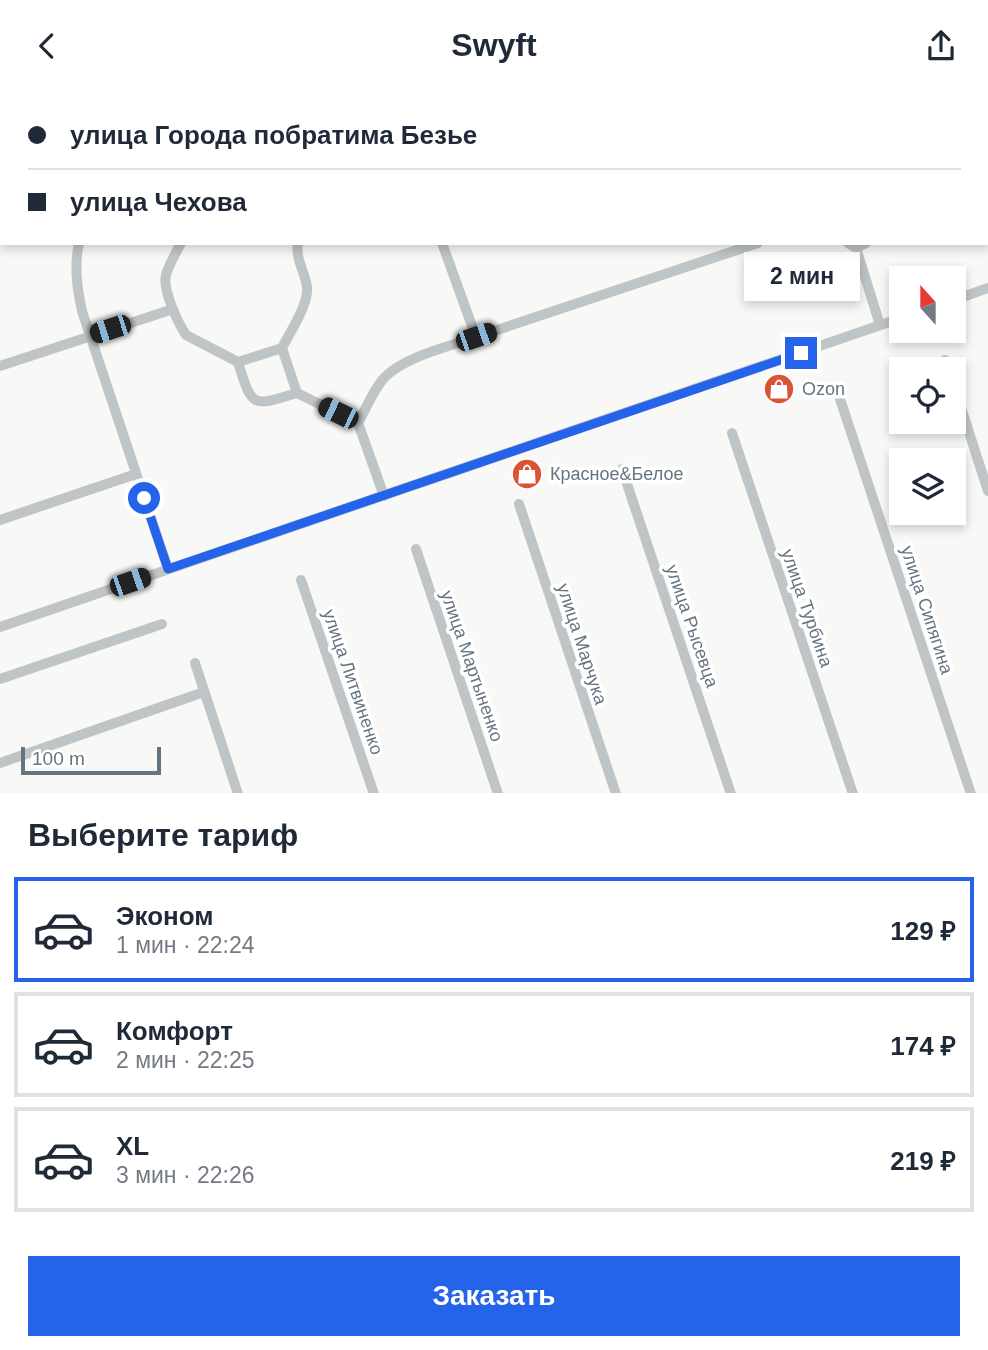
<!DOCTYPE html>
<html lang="ru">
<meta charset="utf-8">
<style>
:root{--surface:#fff;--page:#f6f6f7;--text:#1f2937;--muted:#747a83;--line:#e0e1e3;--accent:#2563eb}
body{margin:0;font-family:Helvetica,sans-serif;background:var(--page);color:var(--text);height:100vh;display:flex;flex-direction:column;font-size:26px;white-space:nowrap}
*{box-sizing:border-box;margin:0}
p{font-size:23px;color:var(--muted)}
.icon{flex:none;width:38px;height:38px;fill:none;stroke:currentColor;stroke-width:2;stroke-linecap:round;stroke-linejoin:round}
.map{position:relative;height:702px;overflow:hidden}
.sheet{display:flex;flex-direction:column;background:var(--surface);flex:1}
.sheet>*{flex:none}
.guide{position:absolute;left:0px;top:0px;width:989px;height:154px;box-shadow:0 4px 10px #0003;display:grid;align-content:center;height:154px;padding:0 28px;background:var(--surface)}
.needle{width:46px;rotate:339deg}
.tools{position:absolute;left:889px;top:175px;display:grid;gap:14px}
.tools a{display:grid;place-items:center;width:77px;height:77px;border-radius:0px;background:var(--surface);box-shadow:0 4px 10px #0003;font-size:35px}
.scale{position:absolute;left:21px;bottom:18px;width:140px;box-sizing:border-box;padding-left:7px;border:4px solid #65757f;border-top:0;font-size:19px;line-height:24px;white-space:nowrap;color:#65757f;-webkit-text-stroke:5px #fff;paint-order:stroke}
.end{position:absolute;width:32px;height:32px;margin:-16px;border:9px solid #2563eb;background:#fff;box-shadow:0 0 0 4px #fff}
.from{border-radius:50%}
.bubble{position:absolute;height:49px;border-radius:0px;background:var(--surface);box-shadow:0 4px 10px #0003;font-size:23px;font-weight:700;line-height:49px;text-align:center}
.car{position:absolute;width:21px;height:42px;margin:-21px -10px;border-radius:9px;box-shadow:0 0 5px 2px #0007;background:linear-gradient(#222 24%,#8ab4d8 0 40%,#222 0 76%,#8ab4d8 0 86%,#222 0)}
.guide b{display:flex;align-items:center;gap:24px;height:66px;font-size:26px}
.guide b+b{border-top:2px solid var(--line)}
.guide i{width:18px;height:18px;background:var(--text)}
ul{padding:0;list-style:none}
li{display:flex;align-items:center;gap:21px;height:105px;margin:0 14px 10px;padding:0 14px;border:4px solid var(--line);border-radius:0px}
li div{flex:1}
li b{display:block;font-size:26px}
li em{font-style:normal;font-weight:700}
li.active{border-color:var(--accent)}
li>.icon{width:63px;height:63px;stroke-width:1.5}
h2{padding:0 28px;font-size:32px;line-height:84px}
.primary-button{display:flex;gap:14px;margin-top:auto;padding:14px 28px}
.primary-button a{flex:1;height:80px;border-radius:0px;background:var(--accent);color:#fff;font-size:28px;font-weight:700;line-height:80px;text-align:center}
header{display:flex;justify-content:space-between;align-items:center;height:91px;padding:0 28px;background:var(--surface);font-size:32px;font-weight:700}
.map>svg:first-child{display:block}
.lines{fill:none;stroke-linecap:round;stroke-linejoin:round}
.minor{stroke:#bfc4c7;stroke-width:10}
.route{stroke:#2563eb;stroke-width:9}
.labels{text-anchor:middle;stroke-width:7;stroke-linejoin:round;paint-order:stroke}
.poi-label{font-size:18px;fill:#65757f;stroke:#fff;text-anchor:start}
.street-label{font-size:18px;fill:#65757f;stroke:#fff}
</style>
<header><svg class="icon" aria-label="back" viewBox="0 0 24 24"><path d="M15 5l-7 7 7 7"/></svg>Swyft<svg class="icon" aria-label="share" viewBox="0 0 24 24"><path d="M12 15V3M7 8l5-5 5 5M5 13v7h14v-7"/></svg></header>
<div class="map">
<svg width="988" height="703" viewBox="0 0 988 703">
<rect width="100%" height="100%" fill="#f8f8f6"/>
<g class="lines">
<!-- minor -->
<path class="minor" d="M 487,0 L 487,2
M 750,2 L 751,0
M 941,2 L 941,0
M 987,74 L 988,73
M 0,130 L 2,129
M 79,152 C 74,175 77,197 82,220 L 168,478
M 181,152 C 176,162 169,173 166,184 C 162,198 178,232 186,244 L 238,271 C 252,317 252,316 297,302 L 358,332 L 384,405
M 442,152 L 476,246 L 758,152
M 848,152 L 856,157 L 866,152
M 856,157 L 880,234
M 954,209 L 988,197
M 945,269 L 948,278
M 238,271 L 282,257
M 0,275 L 173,218
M 954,295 L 988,400
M 297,302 L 282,257 C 290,241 309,213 307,196 C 305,181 295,168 298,152
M 839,305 L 971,703
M 358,332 C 366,318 375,295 386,285 C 407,265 448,256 476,246
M 732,342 L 853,703
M 622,378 L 731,703
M 519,413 L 616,703
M 0,429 L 136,383
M 416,458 L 498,703
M 301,489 L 374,703
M 0,536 L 901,227
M 195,572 L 238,703
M 0,588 L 162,533
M 0,672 L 204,601"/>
</g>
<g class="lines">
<!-- route -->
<path class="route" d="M 144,407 L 168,478 L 801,262"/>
</g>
<!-- icons -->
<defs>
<g id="shop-disc" transform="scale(1.575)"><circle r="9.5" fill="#d95335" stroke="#fff"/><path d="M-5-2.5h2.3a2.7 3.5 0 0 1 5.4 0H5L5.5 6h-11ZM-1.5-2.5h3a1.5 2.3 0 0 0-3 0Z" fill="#fff"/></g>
</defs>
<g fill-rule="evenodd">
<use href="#shop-disc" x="779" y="298"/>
<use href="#shop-disc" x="527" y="383"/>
</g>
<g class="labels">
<!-- poi labels -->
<g class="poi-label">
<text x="802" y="304">Ozon</text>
<text x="550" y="389">Красное&amp;Белое</text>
</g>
<!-- street labels -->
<g class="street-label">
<text transform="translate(807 517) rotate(71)" y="6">улица Турбина</text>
<text transform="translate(927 519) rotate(72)" y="6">улица Сипягина</text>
<text transform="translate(692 535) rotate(71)" y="6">улица Рысевца</text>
<text transform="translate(582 553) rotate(72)" y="6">улица Марчука</text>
<text transform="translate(472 575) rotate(71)" y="6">улица Мартыненко</text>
<text transform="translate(353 591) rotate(71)" y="6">улица Литвиненко</text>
</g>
</g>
</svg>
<div class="tools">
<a><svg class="needle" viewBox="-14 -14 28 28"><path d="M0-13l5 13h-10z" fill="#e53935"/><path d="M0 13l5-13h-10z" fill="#747a83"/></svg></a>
<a><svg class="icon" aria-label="locate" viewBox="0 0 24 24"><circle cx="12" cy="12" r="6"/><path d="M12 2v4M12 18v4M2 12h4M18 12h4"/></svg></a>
<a><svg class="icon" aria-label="layers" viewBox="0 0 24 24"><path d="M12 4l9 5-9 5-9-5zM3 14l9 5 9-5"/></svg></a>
</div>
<div class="scale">100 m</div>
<i class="end from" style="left:144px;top:407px"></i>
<i class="end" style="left:801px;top:262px"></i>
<div class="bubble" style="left:744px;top:161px;width:116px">2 мин</div>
<i class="car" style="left:110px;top:238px;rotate:252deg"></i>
<i class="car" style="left:476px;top:246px;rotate:71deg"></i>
<i class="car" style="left:338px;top:322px;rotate:296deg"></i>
<i class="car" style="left:130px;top:491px;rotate:71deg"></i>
<div class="guide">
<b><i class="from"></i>улица Города побратима Безье</b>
<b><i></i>улица Чехова</b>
</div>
</div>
<section class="sheet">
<h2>Выберите тариф</h2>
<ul>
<li class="active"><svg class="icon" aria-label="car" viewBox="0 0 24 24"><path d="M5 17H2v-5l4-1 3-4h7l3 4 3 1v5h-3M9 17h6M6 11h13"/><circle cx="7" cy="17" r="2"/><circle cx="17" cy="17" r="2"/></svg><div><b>Эконом</b><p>1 мин · 22:24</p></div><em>129 ₽</em></li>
<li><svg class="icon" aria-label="car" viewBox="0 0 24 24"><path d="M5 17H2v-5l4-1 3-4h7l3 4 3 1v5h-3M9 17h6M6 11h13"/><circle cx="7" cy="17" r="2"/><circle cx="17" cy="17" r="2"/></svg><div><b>Комфорт</b><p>2 мин · 22:25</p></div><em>174 ₽</em></li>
<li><svg class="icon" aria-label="car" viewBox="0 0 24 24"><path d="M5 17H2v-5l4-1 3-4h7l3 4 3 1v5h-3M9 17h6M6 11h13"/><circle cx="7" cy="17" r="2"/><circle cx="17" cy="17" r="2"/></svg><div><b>XL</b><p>3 мин · 22:26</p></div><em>219 ₽</em></li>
</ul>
<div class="primary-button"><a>Заказать</a></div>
</section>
